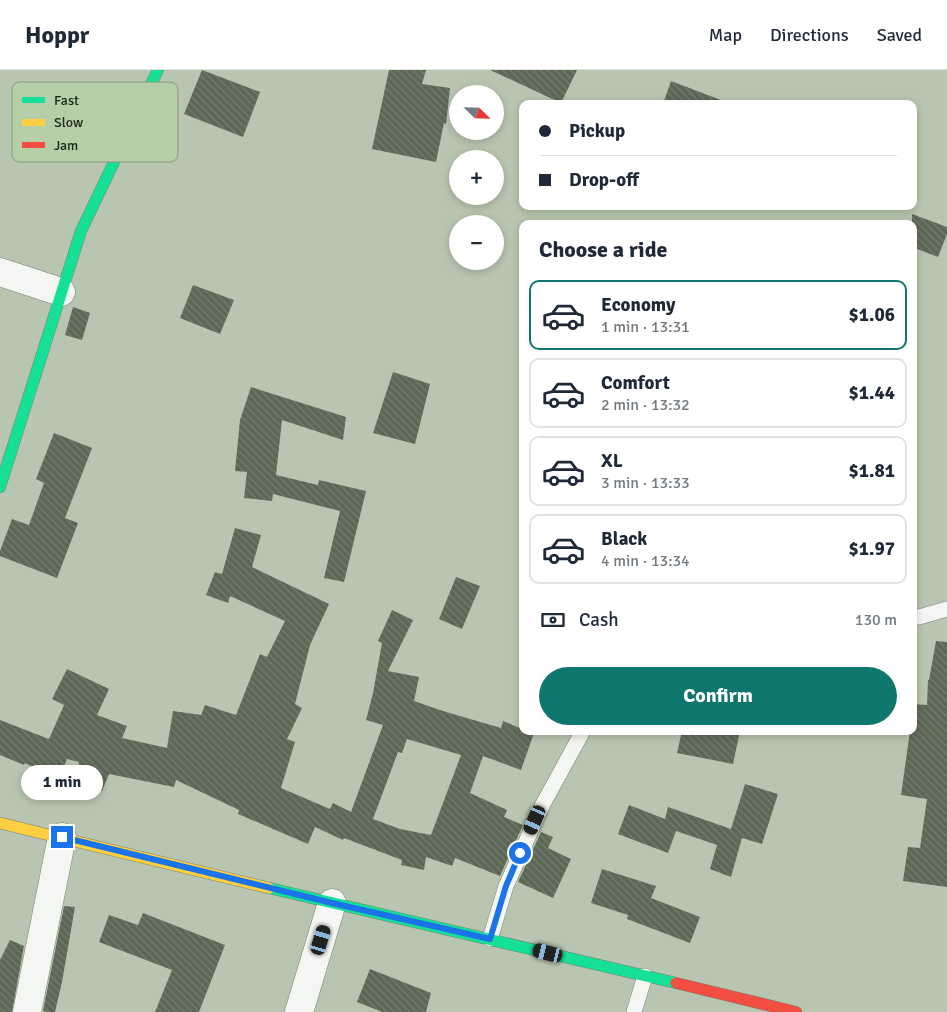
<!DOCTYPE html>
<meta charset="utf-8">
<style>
:root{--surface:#fff;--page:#f2f2f3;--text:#1f2937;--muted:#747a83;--line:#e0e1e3;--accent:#0f766e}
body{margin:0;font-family:Signika,sans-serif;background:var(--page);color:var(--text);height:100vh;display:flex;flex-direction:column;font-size:19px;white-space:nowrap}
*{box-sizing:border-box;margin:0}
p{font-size:16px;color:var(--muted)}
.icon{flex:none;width:28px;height:28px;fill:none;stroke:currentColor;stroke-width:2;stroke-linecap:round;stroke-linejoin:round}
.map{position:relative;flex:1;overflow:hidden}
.details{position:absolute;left:519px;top:150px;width:398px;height:515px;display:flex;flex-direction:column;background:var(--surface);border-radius:10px;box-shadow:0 2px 8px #0003}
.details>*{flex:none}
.banner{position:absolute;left:519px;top:30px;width:398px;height:110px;border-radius:10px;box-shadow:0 2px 8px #0003;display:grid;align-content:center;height:110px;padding:0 20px;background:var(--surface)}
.needle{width:32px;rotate:113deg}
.buttons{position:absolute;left:449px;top:15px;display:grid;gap:10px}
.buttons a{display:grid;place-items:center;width:55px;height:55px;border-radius:50%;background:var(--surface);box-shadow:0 2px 8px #0003;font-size:25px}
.end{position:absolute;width:22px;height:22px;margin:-11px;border:6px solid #1a73e8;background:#fff;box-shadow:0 0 0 2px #fff}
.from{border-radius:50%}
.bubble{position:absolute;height:35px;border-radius:18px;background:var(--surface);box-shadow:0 2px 8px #0003;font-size:16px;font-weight:700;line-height:35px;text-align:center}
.car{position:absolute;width:15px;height:30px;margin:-15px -8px;border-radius:6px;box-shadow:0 0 4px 1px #0007;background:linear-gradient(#222 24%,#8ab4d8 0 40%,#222 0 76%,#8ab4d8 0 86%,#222 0)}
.banner b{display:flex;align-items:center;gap:18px;height:48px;font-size:19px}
.banner b+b{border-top:1px solid var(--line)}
.banner i{width:12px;height:12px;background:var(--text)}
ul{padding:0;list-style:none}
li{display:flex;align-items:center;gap:15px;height:70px;margin:0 10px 8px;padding:0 10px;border:2px solid var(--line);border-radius:10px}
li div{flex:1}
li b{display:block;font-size:19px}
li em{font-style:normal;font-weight:700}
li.selected{border-color:var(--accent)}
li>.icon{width:45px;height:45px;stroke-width:1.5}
h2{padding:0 20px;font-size:22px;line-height:60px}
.pay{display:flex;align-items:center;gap:12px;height:55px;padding:0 20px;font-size:19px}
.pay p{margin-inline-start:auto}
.primary-button{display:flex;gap:10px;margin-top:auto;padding:10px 20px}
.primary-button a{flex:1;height:58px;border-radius:30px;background:var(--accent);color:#fff;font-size:20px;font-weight:700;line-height:58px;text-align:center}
header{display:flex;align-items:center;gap:30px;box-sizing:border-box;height:70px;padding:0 25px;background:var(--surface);border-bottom:1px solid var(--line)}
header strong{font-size:24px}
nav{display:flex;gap:28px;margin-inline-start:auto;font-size:18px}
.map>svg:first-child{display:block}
.building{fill:url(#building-back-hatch);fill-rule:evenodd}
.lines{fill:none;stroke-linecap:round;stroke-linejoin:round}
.lane-casing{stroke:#788271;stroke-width:16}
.street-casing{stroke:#788271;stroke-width:29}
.fast-casing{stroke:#788271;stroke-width:12}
.slow-casing{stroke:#788271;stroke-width:12}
.jam-casing{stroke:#788271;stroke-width:12}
.lane{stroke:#f4f6f3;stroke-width:15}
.street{stroke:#f4f6f3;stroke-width:28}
.fast{stroke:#16e098;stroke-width:11}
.slow{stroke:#ffcf43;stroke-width:11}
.jam{stroke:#f24e42;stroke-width:11}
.route{stroke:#1a73e8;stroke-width:6}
.key{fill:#b5cea7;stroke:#869b7b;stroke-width:1}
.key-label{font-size:14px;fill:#1a2415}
</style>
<header>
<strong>Hoppr</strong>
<nav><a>Map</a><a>Directions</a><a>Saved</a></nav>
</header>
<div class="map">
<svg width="947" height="942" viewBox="0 0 947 942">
<defs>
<pattern id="building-back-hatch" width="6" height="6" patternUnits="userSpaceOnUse" patternTransform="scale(1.25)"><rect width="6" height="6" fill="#5d6756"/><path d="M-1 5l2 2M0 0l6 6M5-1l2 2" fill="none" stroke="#747c6f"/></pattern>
</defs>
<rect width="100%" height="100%" fill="#b8c5b0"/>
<!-- building -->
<path class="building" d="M 202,0 L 260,22 L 243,67 L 184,44 Z
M 389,0 L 426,0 L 422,14 L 450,18 L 446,54 L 444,53 L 436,92 L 372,79 Z
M 490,0 L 577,0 L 561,33 Z
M 671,11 L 726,32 L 726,34 L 663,34 Z
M 912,144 L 947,157 L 947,164 L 938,187 L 912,177 Z
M 193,215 L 234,230 L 220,264 L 180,248 Z
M 73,237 L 90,243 L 82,270 L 65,265 Z
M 393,302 L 430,314 L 415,374 L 373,363 Z
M 251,317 L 346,347 L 343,370 L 282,350 L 276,405 L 318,415 L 319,410 L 366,421 L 344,512 L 324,508 L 340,441 L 273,424 L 272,431 L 244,428 L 247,402 L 235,401 L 240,350 Z
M 54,363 L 92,378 L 65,448 L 78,453 L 57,508 L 0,486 L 0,481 L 12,449 L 29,455 L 44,413 L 36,409 Z
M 235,458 L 261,465 L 252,497 L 329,534 L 310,575 L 295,634 L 302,638 L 287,669 L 295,672 L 281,718 L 330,739 L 333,733 L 351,742 L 383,655 L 366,650 L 373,623 L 382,573 L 378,571 L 392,540 L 413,550 L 388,601 L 419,607 L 414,631 L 446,642 L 501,658 L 503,651 L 522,659 L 522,661 L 529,661 L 534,663 L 521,700 L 483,686 L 470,723 L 507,740 L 504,747 L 523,755 L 500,806 L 455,788 L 452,796 L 426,787 L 424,800 L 401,795 L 402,790 L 344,768 L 343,770 L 315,757 L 308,774 L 238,744 L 239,740 L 176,710 L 174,717 L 109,704 L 102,721 L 76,711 L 79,692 L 67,689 L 59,709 L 25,693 L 24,695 L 0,685 L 0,650 L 49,669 L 64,635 L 52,629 L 67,599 L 109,619 L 97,645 L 127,656 L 122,668 L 167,678 L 173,641 L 201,645 L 205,635 L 236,645 L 260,584 L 267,587 L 285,551 L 230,526 L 228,533 L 206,525 L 215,502 L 222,504 ZM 407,669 L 461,685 L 431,765 L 400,759 L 373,749 L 398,682 L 402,683 Z
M 456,507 L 480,516 L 462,559 L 439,549 Z
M 936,571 L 947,572 L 947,817 L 903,811 L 908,777 L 920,778 L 927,729 L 901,725 L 910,661 L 912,661 L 912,634 L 927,635 L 928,610 L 929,610 Z
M 682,661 L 740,661 L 733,694 L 677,683 Z
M 745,714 L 778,724 L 762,774 L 742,768 L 731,807 L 710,799 L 717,775 L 676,761 L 668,783 L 618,764 L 629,735 L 665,749 L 668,737 L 731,759 Z
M 541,762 L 553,767 L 548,778 L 571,789 L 553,828 L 518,812 Z
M 602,799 L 656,816 L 651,828 L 700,847 L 690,873 L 627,849 L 628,845 L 591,833 Z
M 64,836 L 75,837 L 62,912 L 55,942 L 47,942 L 43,941 Z
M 143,843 L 225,875 L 199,942 L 155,942 L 172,900 L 99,872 L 109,845 L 138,855 Z
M 10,870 L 24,876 L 12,942 L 0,942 L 0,890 Z
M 370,899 L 431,923 L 426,942 L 382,942 L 357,932 Z"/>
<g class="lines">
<!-- lane casing -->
<g class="lane-casing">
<path id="lane" d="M 919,547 L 947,539
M 490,869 L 506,816 L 543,734 L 583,661
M 634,942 L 645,906"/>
</g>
<!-- street casing -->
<g class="street-casing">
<path id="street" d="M 0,202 L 61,222
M 27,942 L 62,767
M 299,942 L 332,833"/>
</g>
<!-- fast casing -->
<g class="fast-casing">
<path id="fast" d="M 0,417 L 81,161 L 158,0
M 269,818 L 676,913"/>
</g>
<!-- slow casing -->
<g class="slow-casing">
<path id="slow" d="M 0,753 L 269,818"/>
</g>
<!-- jam casing -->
<g class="jam-casing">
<path id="jam" d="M 676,913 L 796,942"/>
</g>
<!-- lane -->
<use href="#lane" class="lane"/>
<!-- street -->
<use href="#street" class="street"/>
<!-- fast -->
<use href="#fast" class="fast"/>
<!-- slow -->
<use href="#slow" class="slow"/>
<!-- jam -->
<use href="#jam" class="jam"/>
</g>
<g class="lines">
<!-- route -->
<path class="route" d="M 62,767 L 332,833 L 490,869 L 506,816 L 520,783"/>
</g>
<!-- legend -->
<rect x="12" y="12" width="166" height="80" rx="8" class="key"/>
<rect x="22" y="27" width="23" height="6" fill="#16e098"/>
<rect x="22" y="49" width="23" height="7" fill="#ffcf43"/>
<rect x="22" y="72" width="23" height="6" fill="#f24e42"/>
<g class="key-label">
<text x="54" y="35">Fast</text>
<text x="54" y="57">Slow</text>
<text x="54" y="80">Jam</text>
</g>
</svg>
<div class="buttons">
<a><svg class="needle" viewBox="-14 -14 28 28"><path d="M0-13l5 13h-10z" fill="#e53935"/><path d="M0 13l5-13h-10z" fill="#747a83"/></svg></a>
<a>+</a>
<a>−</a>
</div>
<i class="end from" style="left:520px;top:783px"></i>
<i class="end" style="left:62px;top:767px"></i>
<div class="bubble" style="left:21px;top:695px;width:82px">1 min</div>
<i class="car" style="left:535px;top:750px;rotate:204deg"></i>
<i class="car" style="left:321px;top:870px;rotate:17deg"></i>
<i class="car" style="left:548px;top:883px;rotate:284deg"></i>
<div class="banner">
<b><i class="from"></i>Pickup</b>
<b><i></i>Drop-off</b>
</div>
<section class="details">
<h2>Choose a ride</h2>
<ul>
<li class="selected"><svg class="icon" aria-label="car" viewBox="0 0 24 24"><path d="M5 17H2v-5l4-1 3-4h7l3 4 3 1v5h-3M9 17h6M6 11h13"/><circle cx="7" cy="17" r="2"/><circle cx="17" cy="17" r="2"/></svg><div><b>Economy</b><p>1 min · 13:31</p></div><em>$1.06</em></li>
<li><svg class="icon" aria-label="car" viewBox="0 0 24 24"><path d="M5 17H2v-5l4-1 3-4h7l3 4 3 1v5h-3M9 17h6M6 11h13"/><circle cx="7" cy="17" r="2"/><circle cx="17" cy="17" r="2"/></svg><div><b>Comfort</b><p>2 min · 13:32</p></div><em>$1.44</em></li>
<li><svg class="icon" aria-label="car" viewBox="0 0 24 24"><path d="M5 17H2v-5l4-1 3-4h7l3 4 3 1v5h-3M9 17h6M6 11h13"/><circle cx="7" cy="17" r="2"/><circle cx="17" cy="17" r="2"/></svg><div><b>XL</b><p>3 min · 13:33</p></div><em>$1.81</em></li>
<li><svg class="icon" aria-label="car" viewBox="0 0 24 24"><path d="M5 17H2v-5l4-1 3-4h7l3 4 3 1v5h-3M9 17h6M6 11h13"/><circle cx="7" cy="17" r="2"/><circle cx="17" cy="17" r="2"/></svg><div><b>Black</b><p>4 min · 13:34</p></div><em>$1.97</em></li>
</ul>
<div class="pay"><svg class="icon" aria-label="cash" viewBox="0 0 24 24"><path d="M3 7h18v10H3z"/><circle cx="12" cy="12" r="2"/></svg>Cash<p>130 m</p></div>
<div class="primary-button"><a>Confirm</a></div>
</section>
</div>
